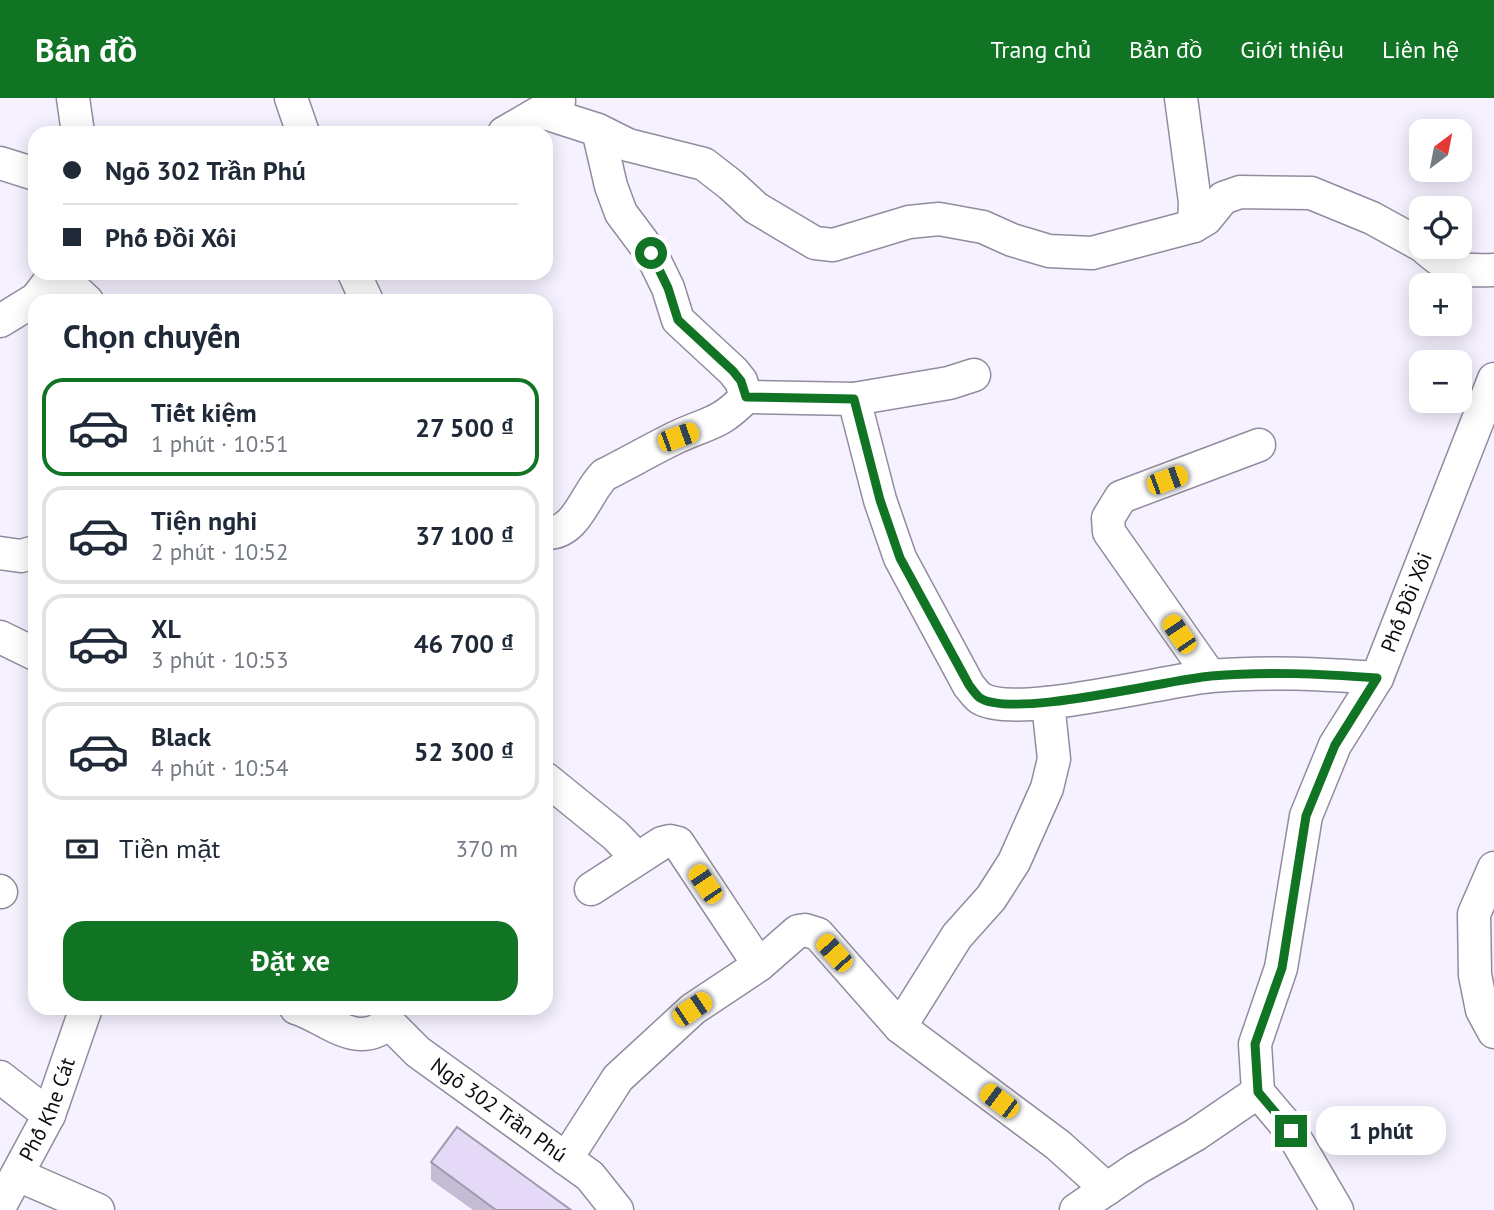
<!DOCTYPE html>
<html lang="vi">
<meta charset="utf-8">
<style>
:root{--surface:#fff;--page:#f6f6f7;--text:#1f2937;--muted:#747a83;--line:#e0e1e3;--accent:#117424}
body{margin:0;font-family:"PT Sans",sans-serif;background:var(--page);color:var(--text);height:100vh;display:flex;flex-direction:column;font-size:26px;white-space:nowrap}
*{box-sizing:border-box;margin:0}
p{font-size:23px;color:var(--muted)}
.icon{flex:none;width:38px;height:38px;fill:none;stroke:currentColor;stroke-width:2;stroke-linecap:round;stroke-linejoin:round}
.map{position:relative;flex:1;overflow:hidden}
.sheet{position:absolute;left:28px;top:196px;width:525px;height:721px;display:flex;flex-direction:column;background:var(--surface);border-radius:21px;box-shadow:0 4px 18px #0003}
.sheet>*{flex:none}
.hud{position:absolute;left:28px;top:28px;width:525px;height:154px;border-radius:21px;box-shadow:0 4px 18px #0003;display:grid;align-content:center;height:154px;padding:0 35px;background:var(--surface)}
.needle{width:46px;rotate:32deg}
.tools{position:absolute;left:1409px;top:21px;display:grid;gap:14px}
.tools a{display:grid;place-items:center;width:63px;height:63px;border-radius:14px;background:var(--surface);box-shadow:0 4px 18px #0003;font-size:35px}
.end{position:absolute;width:32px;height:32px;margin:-16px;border:9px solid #117424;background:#fff;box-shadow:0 0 0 4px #fff}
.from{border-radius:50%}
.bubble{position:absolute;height:49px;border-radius:21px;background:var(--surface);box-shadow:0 4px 18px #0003;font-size:23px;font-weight:700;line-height:49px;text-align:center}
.car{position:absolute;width:21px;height:42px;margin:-21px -10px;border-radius:9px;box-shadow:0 0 5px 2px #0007;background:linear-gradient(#f5c518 24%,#345 0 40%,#f5c518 0 76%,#345 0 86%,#f5c518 0)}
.hud b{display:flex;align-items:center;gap:24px;height:66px;font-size:26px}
.hud b+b{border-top:2px solid var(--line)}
.hud i{width:18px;height:18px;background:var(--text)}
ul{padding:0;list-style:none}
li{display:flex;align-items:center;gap:21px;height:98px;margin:0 14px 10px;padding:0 21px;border:4px solid var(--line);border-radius:21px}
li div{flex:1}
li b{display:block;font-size:26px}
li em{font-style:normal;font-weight:700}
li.active{border-color:var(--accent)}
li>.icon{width:63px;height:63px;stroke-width:1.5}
h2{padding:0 35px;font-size:32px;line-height:84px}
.pay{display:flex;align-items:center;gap:18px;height:77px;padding:0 35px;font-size:26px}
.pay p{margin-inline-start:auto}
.action{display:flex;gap:14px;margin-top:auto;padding:14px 35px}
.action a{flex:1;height:80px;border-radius:21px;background:var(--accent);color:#fff;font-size:28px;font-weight:700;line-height:80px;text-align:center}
header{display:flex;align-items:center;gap:42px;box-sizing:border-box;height:98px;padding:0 35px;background:var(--accent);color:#fff}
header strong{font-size:33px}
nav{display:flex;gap:38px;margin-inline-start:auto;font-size:24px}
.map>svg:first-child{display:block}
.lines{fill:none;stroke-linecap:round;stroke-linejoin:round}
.minor-casing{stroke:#928b9f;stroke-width:35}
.minor{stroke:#fff;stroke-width:32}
.wall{fill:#c4bbd4}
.building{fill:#e4daf7;stroke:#a099ad;stroke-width:2}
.route{stroke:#117424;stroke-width:9}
.labels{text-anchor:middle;stroke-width:5;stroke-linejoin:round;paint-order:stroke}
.street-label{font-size:21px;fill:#0d0a11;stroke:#fff}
</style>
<header>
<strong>Bản đồ</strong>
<nav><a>Trang chủ</a><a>Bản đồ</a><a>Giới thiệu</a><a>Liên hệ</a></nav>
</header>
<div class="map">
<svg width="1494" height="1112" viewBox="0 0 1494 1112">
<rect width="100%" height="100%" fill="#f6f1ff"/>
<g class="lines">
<!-- minor casing -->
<g class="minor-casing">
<g id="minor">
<path d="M 73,0 L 78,35"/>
<path d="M 291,0 L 303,35"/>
<path d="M 1181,0 L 1195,104 L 1194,128"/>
<path d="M 542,14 L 598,32 L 611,88 L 621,115 L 651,155 L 668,190 L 678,222 L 733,273 L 741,283 L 746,299 C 719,327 709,324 677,339 C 652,351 628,365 604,377 C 585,396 577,436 546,435"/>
<path d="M 598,32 L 628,47 L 704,66 L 731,87 L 756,110 L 815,145 L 833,147 L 909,124 L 939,121 L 983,129 L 1012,142 L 1049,153 L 1092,155 L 1194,128 L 1206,121 L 1223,100 L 1240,94 L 1311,95 L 1372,120 L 1421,147"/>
<path d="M 504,35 L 559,3"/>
<path d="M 0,65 L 35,76"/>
<path d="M 1424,149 C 1450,173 1460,173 1494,172"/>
<path d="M 57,175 L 87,203"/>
<path d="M 354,175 L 367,203"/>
<path d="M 0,223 L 36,201 L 56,175"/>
<path d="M 746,299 L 854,301 L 949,285 L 974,277"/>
<path d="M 854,301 L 880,402 L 900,460 L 969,588 C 972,591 976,597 980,600 C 1014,622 1166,582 1211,578 C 1266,573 1322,576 1377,580"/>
<path d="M 0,455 L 21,458 L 35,454"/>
<path d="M 0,539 L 35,556"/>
<path d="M 1210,578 L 1109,434 L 1108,420 L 1121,399 L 1259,347"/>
<path d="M 1048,605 L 1054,661 L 1047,690 L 1014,764 L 991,800 L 957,838 L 900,929 L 1058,1047 L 1107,1091"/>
<path d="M 546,681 L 615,737 L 637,760"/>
<path d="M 1494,770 L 1474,816 L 1475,877 L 1482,912 L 1494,934"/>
<path d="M 591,791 L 662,745 L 670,743 L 678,745 L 759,867"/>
<path d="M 0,793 L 1,794"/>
<path d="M 296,910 C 328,920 356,953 389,925"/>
<path id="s1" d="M 385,910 L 389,925 L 418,954 L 590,1078 L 617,1112"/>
<path d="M 0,979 L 49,1017"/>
<path d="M 566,1061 L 618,980 L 693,911 L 759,867 L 798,833 L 805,832 L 818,836 L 900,929"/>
<path d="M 18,1077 L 98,1112"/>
<path id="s2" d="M 0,1108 L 49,1017 L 86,910"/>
<path d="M 1076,1112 L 1136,1071 L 1195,1037 L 1258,994"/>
<path id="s3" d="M 1337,1112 L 1291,1033 L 1258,994 L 1255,946 L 1281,870 L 1306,718 L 1335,647 L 1377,580 L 1494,281"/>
</g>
</g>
<!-- minor -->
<use href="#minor" class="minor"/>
</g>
<!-- wall -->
<path class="wall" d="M 431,1064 L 571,1112 L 473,1112 L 431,1082 Z"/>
<!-- building -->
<path class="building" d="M 457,1029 L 571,1112 L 496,1112 L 431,1064 Z"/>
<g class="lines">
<!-- route -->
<path class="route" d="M 651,155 L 668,190 L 678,222 L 733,273 L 741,283 L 746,299 L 854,301 L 880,402 L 900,460 L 969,587 C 972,591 976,597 980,600 C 1013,621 1166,582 1211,578 C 1266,573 1322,576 1377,580 L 1335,647 L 1306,718 L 1282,870 L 1255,946 L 1258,994 L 1291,1033"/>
</g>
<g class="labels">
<!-- street labels -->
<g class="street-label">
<text dy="7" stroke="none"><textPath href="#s3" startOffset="662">Phố Đồi Xôi</textPath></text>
<text dy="7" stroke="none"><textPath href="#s2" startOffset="108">Phố Khe Cát</textPath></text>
<text dy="7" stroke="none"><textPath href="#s1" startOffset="156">Ngõ 302 Trần Phú</textPath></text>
</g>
</g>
</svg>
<div class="tools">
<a><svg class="needle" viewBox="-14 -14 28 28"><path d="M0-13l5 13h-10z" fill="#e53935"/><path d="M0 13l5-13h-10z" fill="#747a83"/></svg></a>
<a><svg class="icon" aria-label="locate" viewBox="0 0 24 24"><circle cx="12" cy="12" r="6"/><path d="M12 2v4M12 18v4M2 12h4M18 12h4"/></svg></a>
<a>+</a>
<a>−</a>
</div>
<i class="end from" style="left:651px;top:155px"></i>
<i class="end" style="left:1291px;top:1033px"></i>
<div class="bubble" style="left:1316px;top:1008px;width:130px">1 phút</div>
<i class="car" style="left:678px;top:339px;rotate:70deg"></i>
<i class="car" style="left:1167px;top:382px;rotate:70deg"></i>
<i class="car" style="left:1179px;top:536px;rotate:326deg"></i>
<i class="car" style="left:705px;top:786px;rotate:326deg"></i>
<i class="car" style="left:834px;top:855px;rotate:318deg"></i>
<i class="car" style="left:692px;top:911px;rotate:56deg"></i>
<i class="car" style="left:999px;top:1003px;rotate:307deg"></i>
<div class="hud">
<b><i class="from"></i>Ngõ 302 Trần Phú</b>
<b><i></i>Phố Đồi Xôi</b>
</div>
<section class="sheet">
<h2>Chọn chuyến</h2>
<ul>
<li class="active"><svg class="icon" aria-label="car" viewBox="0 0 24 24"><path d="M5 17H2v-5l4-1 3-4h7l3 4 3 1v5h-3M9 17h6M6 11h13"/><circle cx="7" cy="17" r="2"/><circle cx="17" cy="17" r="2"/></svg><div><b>Tiết kiệm</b><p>1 phút · 10:51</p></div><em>27 500 ₫</em></li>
<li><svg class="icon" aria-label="car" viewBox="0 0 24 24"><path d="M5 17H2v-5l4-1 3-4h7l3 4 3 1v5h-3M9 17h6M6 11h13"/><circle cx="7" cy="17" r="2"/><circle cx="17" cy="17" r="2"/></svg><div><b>Tiện nghi</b><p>2 phút · 10:52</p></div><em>37 100 ₫</em></li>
<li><svg class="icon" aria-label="car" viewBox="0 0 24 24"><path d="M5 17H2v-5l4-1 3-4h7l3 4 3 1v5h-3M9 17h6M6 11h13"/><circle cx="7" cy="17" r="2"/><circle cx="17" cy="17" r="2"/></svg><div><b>XL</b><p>3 phút · 10:53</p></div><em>46 700 ₫</em></li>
<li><svg class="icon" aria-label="car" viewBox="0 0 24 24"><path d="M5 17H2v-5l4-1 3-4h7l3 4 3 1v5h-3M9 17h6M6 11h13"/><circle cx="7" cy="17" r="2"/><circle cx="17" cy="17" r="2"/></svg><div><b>Black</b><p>4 phút · 10:54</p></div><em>52 300 ₫</em></li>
</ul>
<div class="pay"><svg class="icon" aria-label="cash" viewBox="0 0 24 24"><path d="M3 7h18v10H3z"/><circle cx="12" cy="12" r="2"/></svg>Tiền mặt<p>370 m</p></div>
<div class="action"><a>Đặt xe</a></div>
</section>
</div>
